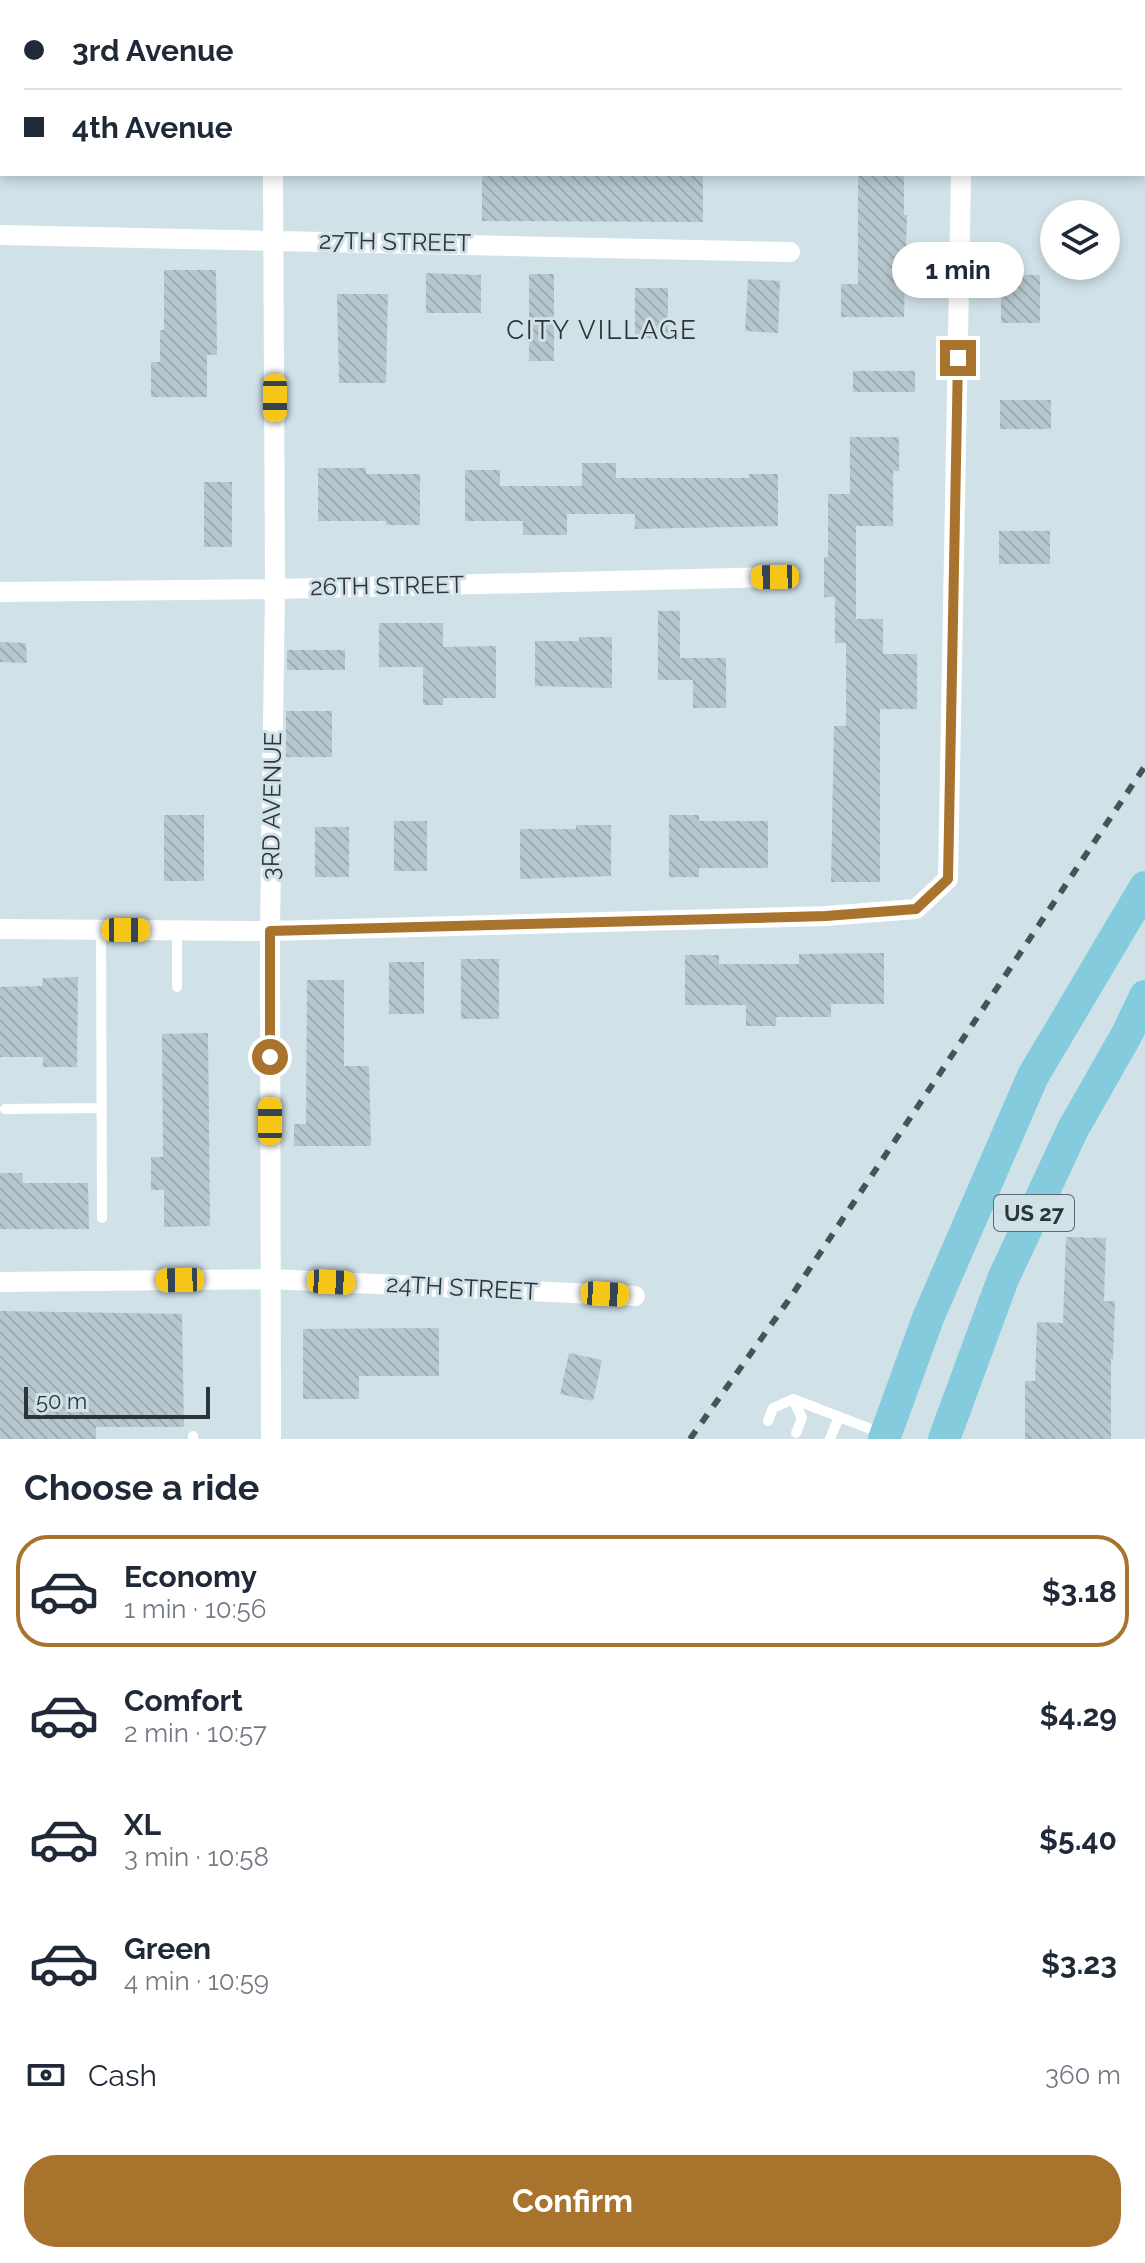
<!DOCTYPE html>
<meta charset="utf-8">
<style>
:root{--surface:#fff;--page:#f2f2f3;--text:#1f2937;--muted:#747a83;--line:#e0e1e3;--accent:#a8732d}
body{margin:0;font-family:Raleway,sans-serif;background:var(--page);color:var(--text);height:100vh;display:flex;flex-direction:column;font-size:30px;white-space:nowrap}
*{box-sizing:border-box;margin:0}
p{font-size:26px;color:var(--muted)}
.icon{flex:none;width:44px;height:44px;fill:none;stroke:currentColor;stroke-width:2;stroke-linecap:round;stroke-linejoin:round}
.map{position:relative;height:1439px;overflow:hidden}
.drawer{display:flex;flex-direction:column;background:var(--surface);flex:1}
.drawer>*{flex:none}
.guide{position:absolute;left:0px;top:0px;width:1146px;height:176px;box-shadow:0 4px 12px #0003;display:grid;align-content:center;height:176px;padding:0 24px;background:var(--surface)}
.fabs{position:absolute;left:1040px;top:200px;display:grid;gap:16px}
.fabs a{display:grid;place-items:center;width:80px;height:80px;border-radius:50%;background:var(--surface);box-shadow:0 4px 12px #0003;font-size:40px}
.scale{position:absolute;left:24px;bottom:20px;width:186px;box-sizing:border-box;padding-left:8px;border:4px solid #2e3538;border-top:0;font-size:22px;line-height:28px;white-space:nowrap;color:#2e3538;-webkit-text-stroke:6px #d0e2e8;paint-order:stroke}
.end{position:absolute;width:36px;height:36px;margin:-18px;border:10px solid #a8732d;background:#fff;box-shadow:0 0 0 4px #fff}
.from{border-radius:50%}
.bubble{position:absolute;height:56px;border-radius:28px;background:var(--surface);box-shadow:0 4px 12px #0003;font-size:26px;font-weight:700;line-height:56px;text-align:center}
.car{position:absolute;width:24px;height:48px;margin:-24px -12px;border-radius:10px;box-shadow:0 0 6px 2px #0007;background:linear-gradient(#f5c518 24%,#345 0 40%,#f5c518 0 76%,#345 0 86%,#f5c518 0)}
.guide b{display:flex;align-items:center;gap:28px;height:76px;font-size:30px}
.guide b+b{border-top:2px solid var(--line)}
.guide i{width:20px;height:20px;background:var(--text)}
ul{padding:0;list-style:none}
li{display:flex;align-items:center;gap:24px;height:112px;margin:0 16px 12px;padding:0 8px;border:4px solid transparent;border-radius:32px}
li div{flex:1}
li b{display:block;font-size:30px}
li em{font-style:normal;font-weight:700}
li.on{border-color:var(--accent)}
li>.icon{width:72px;height:72px;stroke-width:1.5}
h2{padding:0 24px;font-size:36px;line-height:96px}
.pay{display:flex;align-items:center;gap:20px;height:88px;padding:0 24px;font-size:30px}
.pay p{margin-inline-start:auto}
.action{display:flex;gap:16px;margin-top:auto;padding:16px 24px}
.action a{flex:1;height:92px;border-radius:32px;background:var(--accent);color:#fff;font-size:32px;font-weight:700;line-height:92px;text-align:center}
.map>svg:first-child{display:block}
.building{fill:url(#building-back-hatch)}
.lines{fill:none;stroke-linecap:round;stroke-linejoin:round}
.lane{stroke:#fff;stroke-width:10}
.street{stroke:#fff;stroke-width:20}
.primary{stroke:#85cbde;stroke-width:32}
.rail{stroke:#495255;stroke-width:6;stroke-dasharray:10 10;stroke-linecap:butt}
.route{stroke:#a8732d;stroke-width:10}
.labels{text-anchor:middle;stroke-width:6;stroke-linejoin:round;paint-order:stroke}
.shield{fill:#d0e2e8;stroke:#5f696d;stroke-width:2}
.shield-label{font-size:22px;font-weight:bold;fill:#2e3538}
.street-label{font-size:24px;fill:#2e3538;stroke:#d0e2e8}
.neighbourhood-label{font-size:26px;letter-spacing:2px;fill:#2e3538;stroke:#d0e2e8}
</style>
<div class="map">
<svg width="1145" height="1439" viewBox="0 0 1145 1439">
<defs>
<pattern id="building-back-hatch" width="6" height="6" patternUnits="userSpaceOnUse" patternTransform="scale(2)"><rect width="6" height="6" fill="#b6c8ce"/><path d="M-1 5l2 2M0 0l6 6M5-1l2 2" fill="none" stroke="#9dacb2"/></pattern>
</defs>
<rect width="100%" height="100%" fill="#d0e2e8"/>
<!-- building -->
<path class="building" d="M 482,174 L 703,174 L 703,222 L 482,221 Z
M 858,174 L 904,174 L 904,215 L 907,215 L 904,317 L 841,317 L 841,284 L 858,284 Z
M 164,270 L 216,270 L 217,355 L 207,355 L 207,397 L 151,397 L 151,362 L 160,362 L 160,330 L 164,330 Z
M 426,273 L 481,275 L 481,313 L 426,313 Z
M 529,274 L 554,274 L 554,361 L 529,361 Z
M 1001,275 L 1040,275 L 1040,323 L 1001,323 Z
M 748,279 L 780,281 L 778,333 L 745,331 Z
M 635,288 L 668,288 L 668,338 L 635,338 Z
M 337,294 L 388,294 L 386,383 L 339,383 Z
M 853,371 L 915,371 L 915,392 L 853,392 Z
M 1000,400 L 1051,400 L 1051,429 L 1000,429 Z
M 850,437 L 899,437 L 899,471 L 893,471 L 893,526 L 856,526 L 856,619 L 883,619 L 883,654 L 917,654 L 917,709 L 880,709 L 880,882 L 831,882 L 834,726 L 846,726 L 846,643 L 835,643 L 835,597 L 824,597 L 824,557 L 828,557 L 828,494 L 850,494 Z
M 582,463 L 616,463 L 616,478 L 749,478 L 749,474 L 778,474 L 778,526 L 635,529 L 635,514 L 567,514 L 567,535 L 523,535 L 523,521 L 465,521 L 465,470 L 500,470 L 500,486 L 582,486 Z
M 318,468 L 366,468 L 366,474 L 420,474 L 420,525 L 386,525 L 386,521 L 318,521 Z
M 204,482 L 232,482 L 232,547 L 204,547 Z
M 999,531 L 1050,531 L 1050,564 L 999,564 Z
M 658,611 L 680,611 L 680,658 L 726,658 L 726,708 L 693,708 L 693,680 L 658,680 Z
M 379,623 L 443,623 L 443,647 L 496,646 L 496,698 L 443,698 L 443,705 L 423,705 L 423,667 L 379,667 Z
M 579,637 L 612,637 L 612,688 L 535,686 L 535,641 L 579,641 Z
M 0,642 L 26,643 L 27,663 L 0,662 Z
M 287,650 L 345,650 L 345,670 L 287,670 Z
M 286,711 L 332,711 L 332,757 L 286,757 Z
M 164,815 L 204,815 L 204,881 L 164,881 Z
M 669,815 L 699,815 L 699,821 L 768,821 L 768,868 L 699,868 L 699,877 L 669,877 Z
M 394,821 L 427,821 L 427,871 L 394,871 Z
M 576,825 L 611,825 L 611,876 L 520,879 L 520,829 L 576,829 Z
M 315,827 L 349,827 L 349,877 L 315,877 Z
M 884,953 L 884,1004 L 831,1004 L 831,1017 L 776,1017 L 776,1026 L 746,1026 L 746,1005 L 685,1005 L 685,955 L 719,955 L 719,964 L 799,964 L 799,954 Z
M 461,959 L 499,959 L 499,1019 L 461,1019 Z
M 389,962 L 424,962 L 424,1014 L 389,1014 Z
M 78,977 L 77,1067 L 43,1067 L 43,1057 L 0,1057 L 0,987 L 42,986 L 43,978 Z
M 307,980 L 344,980 L 344,1066 L 369,1066 L 371,1146 L 294,1146 L 294,1124 L 306,1124 Z
M 208,1033 L 210,1226 L 164,1227 L 164,1190 L 151,1190 L 151,1157 L 163,1157 L 162,1034 Z
M 0,1173 L 22,1173 L 23,1183 L 88,1183 L 89,1229 L 0,1229 Z
M 1066,1237 L 1106,1238 L 1104,1301 L 1115,1301 L 1113,1360 L 1111,1359 L 1111,1439 L 1025,1439 L 1025,1381 L 1035,1381 L 1037,1322 L 1063,1323 Z
M 0,1311 L 182,1314 L 184,1427 L 96,1427 L 96,1439 L 0,1439 Z
M 439,1328 L 439,1376 L 359,1376 L 359,1399 L 303,1399 L 303,1329 Z
M 569,1353 L 602,1360 L 593,1401 L 560,1394 Z"/>
<g class="lines">
<!-- lane -->
<path class="lane" d="M 1037,2 L 1037,0
M 1105,2 L 1105,0
M 101,930 L 102,1218
M 177,987 L 177,931
M 5,1109 L 102,1108
M 793,1399 L 881,1433
M 768,1421 L 773,1408 L 793,1399 L 802,1418 L 796,1433
M 193,1439 L 193,1436
M 830,1439 L 839,1417"/>
<!-- street -->
<path class="street" d="M 272,0 L 272,2
M 964,2 L 964,0
M 0,235 L 790,252
M 0,592 L 275,589 L 775,577
M 0,929 L 270,931 L 826,916 L 916,909 L 948,879 L 961,174
M 0,1282 L 270,1279 L 635,1296
M 271,1439 L 270,931 L 275,589 L 273,174"/>
<!-- primary -->
<path class="primary" d="M 884,1439 L 928,1318 L 1033,1076 L 1145,887
M 944,1439 L 1003,1279 L 1073,1129 L 1127,1034 L 1145,996"/>
<!-- rail -->
<path class="rail" d="M 690,1439 L 788,1301 L 1145,766"/>
</g>
<g class="lines">
<!-- route -->
<path class="route" d="M 270,1057 L 270,931 L 826,916 L 916,909 L 948,879 L 958,358"/>
</g>
<g class="labels">
<!-- shield labels -->
<rect class="shield" x="994" y="1195" width="80" height="36" rx="6"/>
<g class="shield-label">
<text x="1034" y="1221">US 27</text>
</g>
<!-- street labels -->
<g class="street-label">
<text transform="translate(395 242) rotate(1)" y="8">27TH STREET</text>
<text transform="translate(387 586) rotate(-1)" y="8">26TH STREET</text>
<text transform="translate(272 806) rotate(-89)" y="8">3RD AVENUE</text>
<text transform="translate(462 1288) rotate(3)" y="8">24TH STREET</text>
</g>
<!-- neighbourhood labels -->
<g class="neighbourhood-label">
<text x="602" y="339">CITY VILLAGE</text>
</g>
</g>
</svg>
<div class="fabs">
<a><svg class="icon" aria-label="layers" viewBox="0 0 24 24"><path d="M12 4l9 5-9 5-9-5zM3 14l9 5 9-5"/></svg></a>
</div>
<div class="scale">50 m</div>
<i class="end from" style="left:270px;top:1057px"></i>
<i class="end" style="left:958px;top:358px"></i>
<div class="bubble" style="left:892px;top:242px;width:132px">1 min</div>
<i class="car" style="left:275px;top:398px;rotate:180deg"></i>
<i class="car" style="left:775px;top:577px;rotate:269deg"></i>
<i class="car" style="left:126px;top:930px;rotate:90deg"></i>
<i class="car" style="left:270px;top:1121px;rotate:0deg"></i>
<i class="car" style="left:180px;top:1280px;rotate:269deg"></i>
<i class="car" style="left:331px;top:1282px;rotate:93deg"></i>
<i class="car" style="left:605px;top:1294px;rotate:93deg"></i>
<div class="guide">
<b><i class="from"></i>3rd Avenue</b>
<b><i></i>4th Avenue</b>
</div>
</div>
<section class="drawer">
<h2>Choose a ride</h2>
<ul>
<li class="on"><svg class="icon" aria-label="car" viewBox="0 0 24 24"><path d="M5 17H2v-5l4-1 3-4h7l3 4 3 1v5h-3M9 17h6M6 11h13"/><circle cx="7" cy="17" r="2"/><circle cx="17" cy="17" r="2"/></svg><div><b>Economy</b><p>1 min · 10:56</p></div><em>$3.18</em></li>
<li><svg class="icon" aria-label="car" viewBox="0 0 24 24"><path d="M5 17H2v-5l4-1 3-4h7l3 4 3 1v5h-3M9 17h6M6 11h13"/><circle cx="7" cy="17" r="2"/><circle cx="17" cy="17" r="2"/></svg><div><b>Comfort</b><p>2 min · 10:57</p></div><em>$4.29</em></li>
<li><svg class="icon" aria-label="car" viewBox="0 0 24 24"><path d="M5 17H2v-5l4-1 3-4h7l3 4 3 1v5h-3M9 17h6M6 11h13"/><circle cx="7" cy="17" r="2"/><circle cx="17" cy="17" r="2"/></svg><div><b>XL</b><p>3 min · 10:58</p></div><em>$5.40</em></li>
<li><svg class="icon" aria-label="car" viewBox="0 0 24 24"><path d="M5 17H2v-5l4-1 3-4h7l3 4 3 1v5h-3M9 17h6M6 11h13"/><circle cx="7" cy="17" r="2"/><circle cx="17" cy="17" r="2"/></svg><div><b>Green</b><p>4 min · 10:59</p></div><em>$3.23</em></li>
</ul>
<div class="pay"><svg class="icon" aria-label="cash" viewBox="0 0 24 24"><path d="M3 7h18v10H3z"/><circle cx="12" cy="12" r="2"/></svg>Cash<p>360 m</p></div>
<div class="action"><a>Confirm</a></div>
</section>
